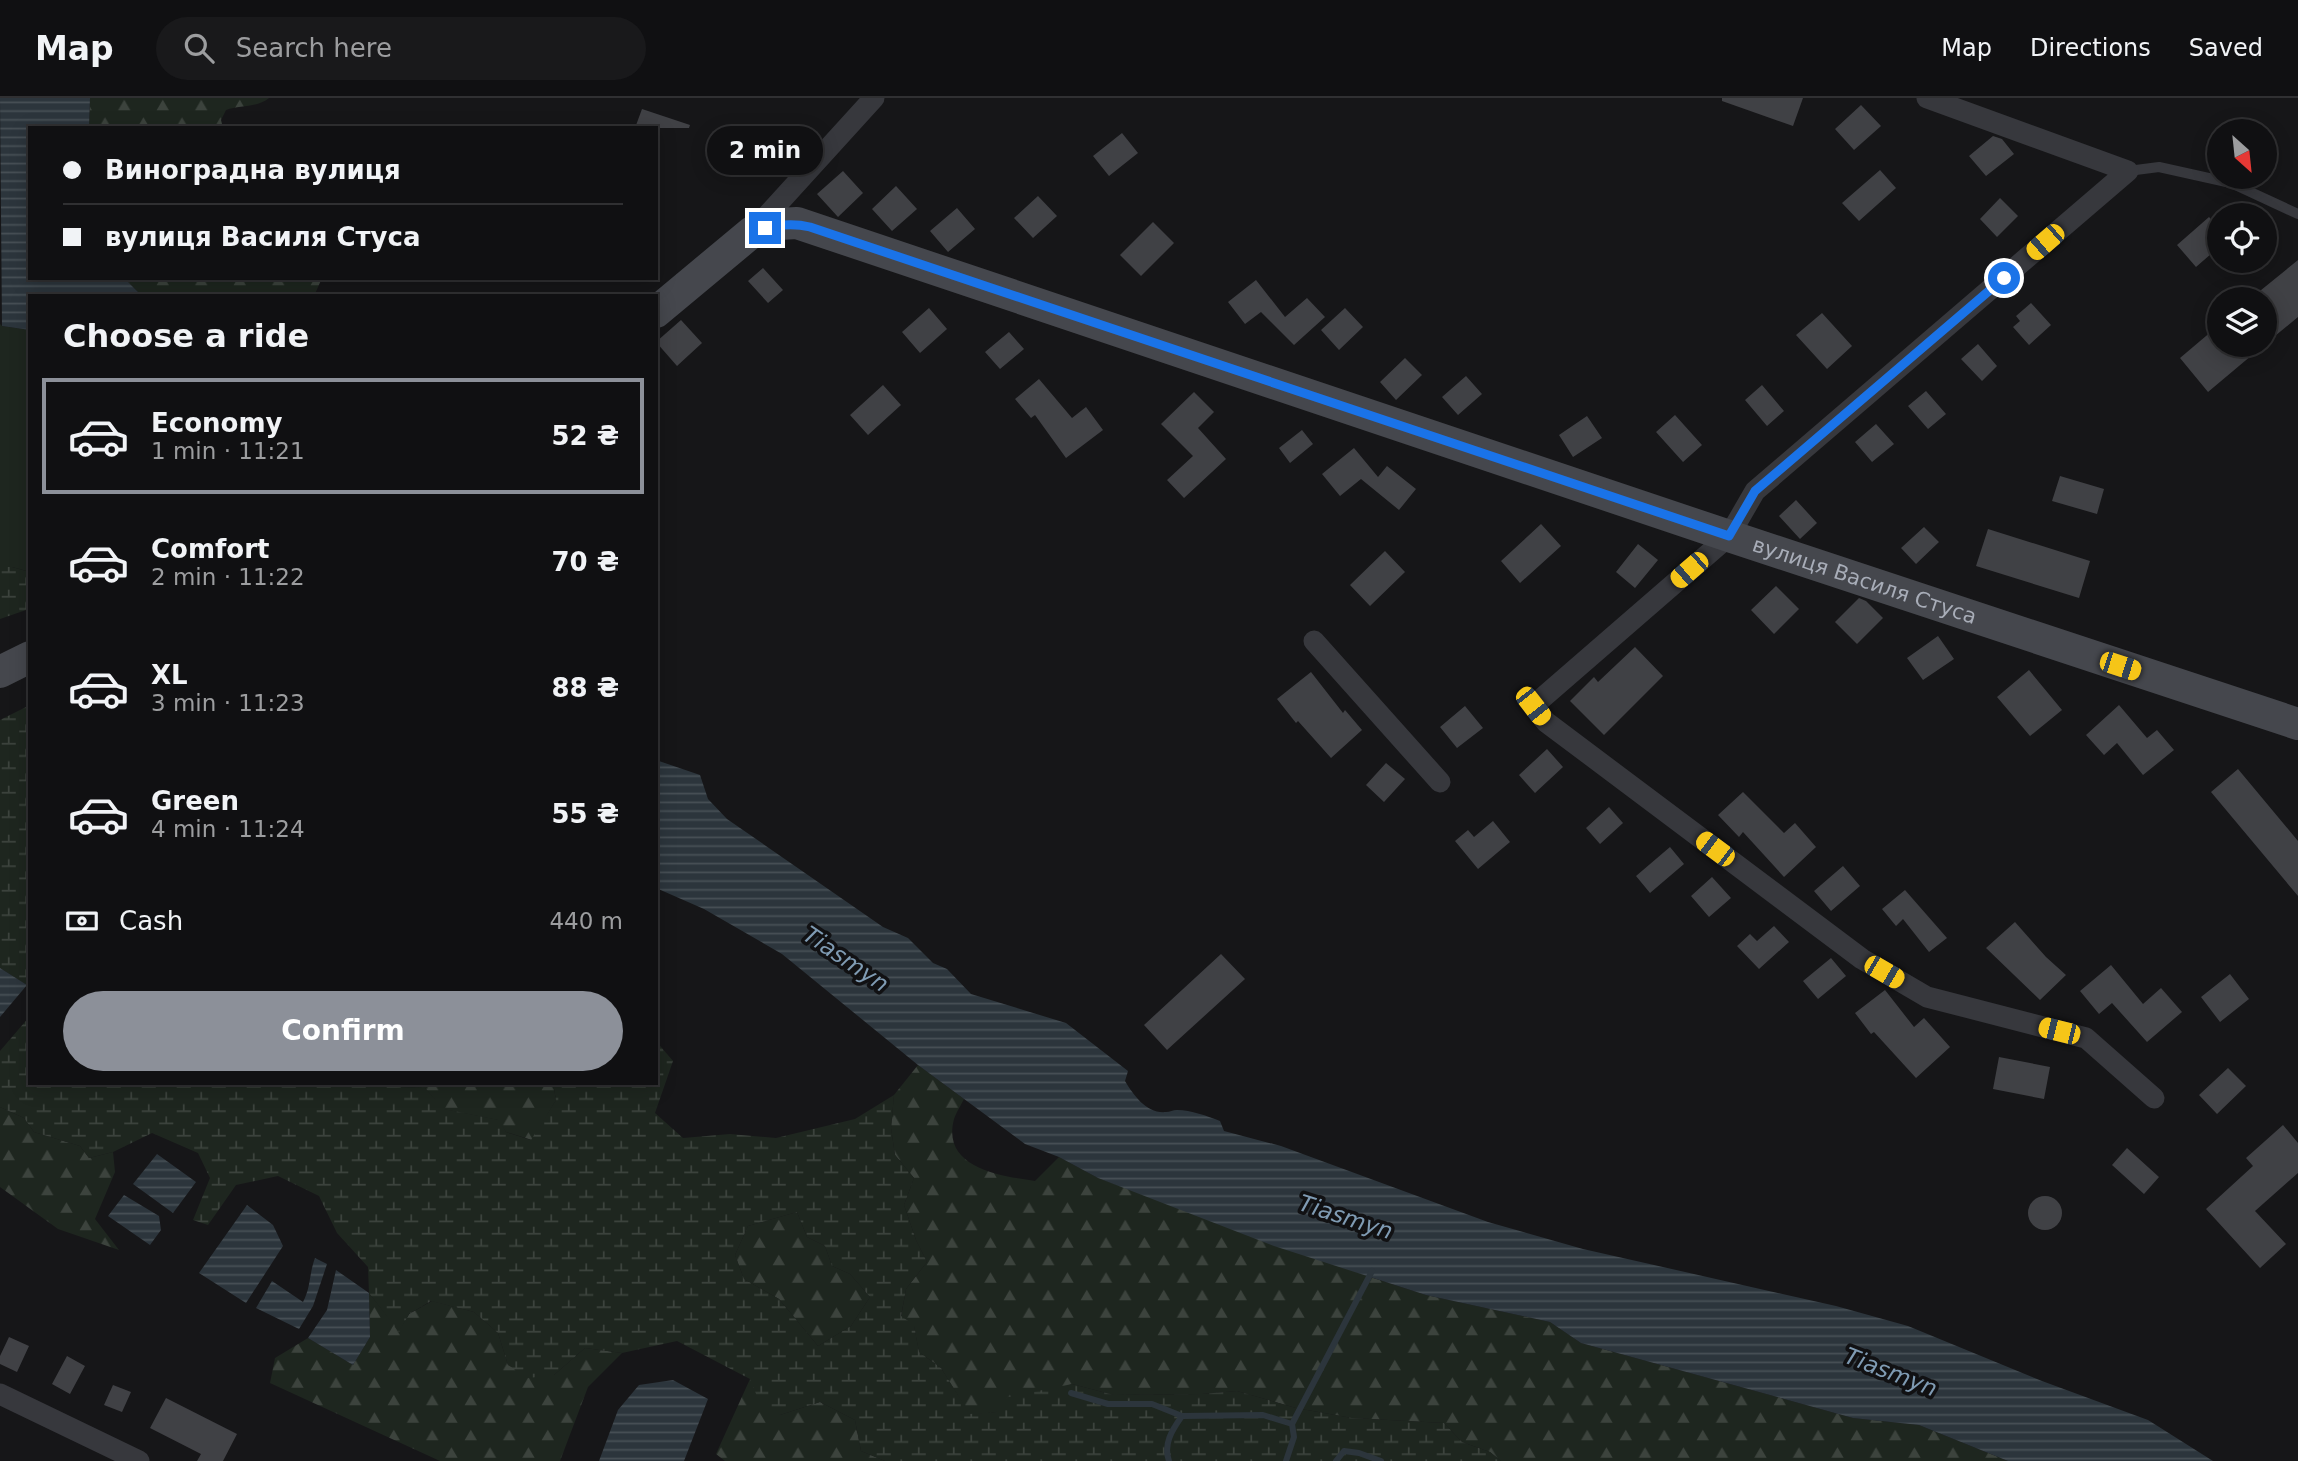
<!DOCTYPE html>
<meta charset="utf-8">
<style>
:root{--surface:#101012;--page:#19191b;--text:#f1f3f6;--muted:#9c9d9f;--line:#303032;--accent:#8c9099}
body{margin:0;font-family:"DejaVu Sans",sans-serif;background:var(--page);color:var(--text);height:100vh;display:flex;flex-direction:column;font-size:26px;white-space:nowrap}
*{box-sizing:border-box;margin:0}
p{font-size:23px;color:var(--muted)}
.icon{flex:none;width:38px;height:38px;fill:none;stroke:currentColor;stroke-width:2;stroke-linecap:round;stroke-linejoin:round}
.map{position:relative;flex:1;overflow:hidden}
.drawer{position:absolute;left:28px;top:196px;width:630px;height:791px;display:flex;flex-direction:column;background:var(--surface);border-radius:0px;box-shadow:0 4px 18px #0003,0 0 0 2px var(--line)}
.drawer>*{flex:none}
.guide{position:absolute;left:28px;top:28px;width:630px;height:154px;border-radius:0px;box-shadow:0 4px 18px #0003,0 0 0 2px var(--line);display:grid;align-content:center;height:154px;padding:0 35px;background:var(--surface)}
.needle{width:46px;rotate:153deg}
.fabs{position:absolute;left:2207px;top:21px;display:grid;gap:14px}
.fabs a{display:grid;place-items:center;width:70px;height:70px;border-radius:50%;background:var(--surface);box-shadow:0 4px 18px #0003,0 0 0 2px var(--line);font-size:35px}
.end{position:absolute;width:32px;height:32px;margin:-16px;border:9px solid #1a73e8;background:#fff;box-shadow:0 0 0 4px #fff}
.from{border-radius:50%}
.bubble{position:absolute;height:49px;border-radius:24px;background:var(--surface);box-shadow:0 4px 18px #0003,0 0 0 2px var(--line);font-size:23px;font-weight:800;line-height:49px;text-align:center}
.car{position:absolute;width:21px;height:42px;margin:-21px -10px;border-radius:9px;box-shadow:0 0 5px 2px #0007;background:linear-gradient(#f5c518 24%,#345 0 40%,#f5c518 0 76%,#345 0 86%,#f5c518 0)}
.guide b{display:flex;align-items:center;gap:24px;height:66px;font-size:26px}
.guide b+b{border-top:2px solid var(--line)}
.guide i{width:18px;height:18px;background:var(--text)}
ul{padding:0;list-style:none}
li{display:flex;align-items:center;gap:21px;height:116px;margin:0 14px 10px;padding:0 21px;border:4px solid transparent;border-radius:0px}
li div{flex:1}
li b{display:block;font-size:26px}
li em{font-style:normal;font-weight:800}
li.selected{border-color:var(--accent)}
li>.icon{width:63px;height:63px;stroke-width:1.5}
h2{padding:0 35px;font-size:32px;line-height:84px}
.pay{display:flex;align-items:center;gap:18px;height:77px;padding:0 35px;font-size:26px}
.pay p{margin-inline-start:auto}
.primary-button{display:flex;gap:14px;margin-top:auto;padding:14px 35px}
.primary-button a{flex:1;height:80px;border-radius:42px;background:var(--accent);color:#fff;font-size:28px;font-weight:800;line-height:80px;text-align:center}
header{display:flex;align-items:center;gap:42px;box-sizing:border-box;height:98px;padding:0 35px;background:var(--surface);border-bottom:2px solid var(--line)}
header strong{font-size:33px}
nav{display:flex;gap:38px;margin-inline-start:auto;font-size:24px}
.search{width:490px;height:63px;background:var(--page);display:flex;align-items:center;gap:18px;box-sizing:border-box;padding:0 24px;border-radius:38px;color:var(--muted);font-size:26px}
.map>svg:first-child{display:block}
.grass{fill:#1e261f}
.forest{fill:url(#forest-firs)}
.wetland{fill:url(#wetland-marsh);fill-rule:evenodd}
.water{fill:url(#water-rules)}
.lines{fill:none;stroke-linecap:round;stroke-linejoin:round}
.stream{stroke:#2c353c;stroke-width:6}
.building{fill:#404145}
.lane{stroke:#37383d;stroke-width:10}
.street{stroke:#37383d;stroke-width:21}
.secondary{stroke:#45474d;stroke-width:32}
.route{stroke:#1a73e8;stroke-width:9}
.labels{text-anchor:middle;stroke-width:7;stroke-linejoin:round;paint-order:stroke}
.street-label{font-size:21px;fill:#a8adb8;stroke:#111113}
.water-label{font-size:23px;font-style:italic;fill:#7f9bb3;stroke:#111113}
</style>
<header>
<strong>Map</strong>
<div class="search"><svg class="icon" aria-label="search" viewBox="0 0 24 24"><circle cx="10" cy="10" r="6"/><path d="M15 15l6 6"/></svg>Search here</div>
<nav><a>Map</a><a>Directions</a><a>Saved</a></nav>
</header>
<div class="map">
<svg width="2298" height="1363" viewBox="0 0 2298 1363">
<defs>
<pattern id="forest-firs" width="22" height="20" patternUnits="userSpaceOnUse" patternTransform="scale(1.75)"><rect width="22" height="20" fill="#1e261f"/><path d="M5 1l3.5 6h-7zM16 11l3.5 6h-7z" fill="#3c433d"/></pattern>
<pattern id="wetland-marsh" width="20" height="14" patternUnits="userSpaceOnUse" patternTransform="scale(1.75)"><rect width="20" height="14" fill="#1e261f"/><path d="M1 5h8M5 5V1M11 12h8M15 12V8" fill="none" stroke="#3c433d"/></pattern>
<pattern id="water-rules" width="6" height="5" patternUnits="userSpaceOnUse" patternTransform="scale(1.75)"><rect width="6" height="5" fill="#2c353c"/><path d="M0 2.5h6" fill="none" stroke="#485056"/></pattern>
</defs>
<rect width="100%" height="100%" fill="#161618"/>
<!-- grass -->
<path class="grass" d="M 0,226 L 2,228 L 30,232 L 30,474 L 12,469 L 0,469 Z"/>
<!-- forest -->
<path class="forest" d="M 90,0 L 269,0 C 257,10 240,7 226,12 L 221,22 L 223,30 L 89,30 Z
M 124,180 L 322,180 L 314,198 L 142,198 Z
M 918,967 L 964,1001 C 961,1007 956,1015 954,1021 C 941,1070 1001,1078 1035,1083 L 1059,1059 L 1098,1080 L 1370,1179 L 1426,1197 L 1550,1224 L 1581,1245 L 1853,1320 L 1919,1327 L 2008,1363 L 1501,1363 L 1490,1354 L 1462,1344 L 1444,1325 L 1352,1320 L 1296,1310 L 1237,1293 L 1202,1296 L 1114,1297 L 1072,1286 L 996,1314 L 970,1317 L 941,1270 L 919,1254 L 914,1228 L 901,1219 L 906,1191 L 927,1164 L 916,1142 L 904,1107 L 914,1080 L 895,1057 L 891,1030 L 894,997 Z
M 395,985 L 553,985 L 556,1002 L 532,1042 L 506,1034 L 498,1022 L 443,1011 L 425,990 L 396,989 Z
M 0,1009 L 24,1020 L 34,1034 L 80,1048 L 89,1060 L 113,1054 L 115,1074 L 95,1121 L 119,1152 L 58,1131 L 0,1089 Z
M 797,1114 L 807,1139 L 825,1148 L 832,1168 L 850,1176 L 870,1199 L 851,1228 L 818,1248 L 779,1201 L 744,1181 L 735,1157 L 748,1128 Z
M 369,1195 L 399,1233 L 409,1216 L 432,1203 L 474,1214 L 498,1235 L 508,1267 L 554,1277 L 585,1250 L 622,1255 L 588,1289 L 560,1363 L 440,1363 L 270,1285 L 275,1260 L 308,1240 L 353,1267 L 370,1239 Z
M 750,1281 L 780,1317 L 820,1304 L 855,1322 L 861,1353 L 885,1363 L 725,1363 L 716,1356 Z"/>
<!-- wetland -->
<path class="wetland" d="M 0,469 L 12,469 L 30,474 L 29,511 L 0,521 Z
M 30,607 L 30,715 L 27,716 L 30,731 L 30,889 L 0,870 L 0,622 Z
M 30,918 L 30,985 L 395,985 L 397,989 L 425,990 L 444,1011 L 499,1022 L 506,1034 L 531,1042 L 556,1002 L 553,985 L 656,985 L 656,943 L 673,963 L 655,1015 L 683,1040 L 730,1036 L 776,1040 L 855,1021 L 894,997 L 891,1030 L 895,1057 L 914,1080 L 904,1107 L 916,1142 L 927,1164 L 906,1191 L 901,1218 L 914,1227 L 919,1254 L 941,1270 L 970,1316 L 996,1314 L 1008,1299 L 1072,1286 L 1114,1297 L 1202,1296 L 1237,1293 L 1296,1310 L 1352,1320 L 1444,1325 L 1462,1344 L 1490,1354 L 1501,1363 L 885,1363 L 861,1353 L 855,1322 L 820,1304 L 780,1317 L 763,1313 L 750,1281 L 677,1243 L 622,1255 L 585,1250 L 554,1277 L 528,1280 L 508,1267 L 498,1235 L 474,1214 L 431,1203 L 409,1216 L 399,1234 L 369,1195 L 368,1169 L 337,1135 L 319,1098 L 278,1078 L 236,1087 L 208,1127 L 193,1122 L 210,1080 L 198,1055 L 152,1035 L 113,1054 L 89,1060 L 80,1048 L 34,1034 L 24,1020 L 0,1009 L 0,953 ZM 797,1114 L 807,1139 L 825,1148 L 832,1168 L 850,1176 L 870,1199 L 851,1228 L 818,1248 L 779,1201 L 744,1181 L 735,1157 L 748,1128 Z"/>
<!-- water -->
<path class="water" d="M 0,0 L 90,0 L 89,30 L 30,30 L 30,180 L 124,180 L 142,198 L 30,198 L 30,232 L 2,228 Z
M 656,662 L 700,677 L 708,701 L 727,721 L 883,829 L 908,840 L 933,865 L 947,871 L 971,896 L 1066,925 L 1128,973 L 1125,983 C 1134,998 1147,1016 1166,1014 C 1170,1014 1173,1012 1177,1012 C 1191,1012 1207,1018 1220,1023 L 1224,1033 L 1281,1048 L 1488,1124 L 1583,1151 L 1836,1208 L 1908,1228 L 2042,1283 L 2148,1322 L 2213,1363 L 2008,1363 L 1919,1327 L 1853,1320 L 1581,1245 L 1550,1224 L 1426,1197 L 1274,1148 L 1098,1080 L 1059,1059 L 1025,1046 L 918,967 L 782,856 L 704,811 L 656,790 Z
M 0,870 L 27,887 L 0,919 Z
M 157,1056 L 196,1084 L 173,1115 L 133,1086 Z
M 124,1097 L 159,1118 L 161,1132 L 150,1147 L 108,1118 Z
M 247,1107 L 273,1127 L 283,1148 L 246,1205 L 199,1175 Z
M 315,1160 L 327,1166 L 313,1208 L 299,1231 L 256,1210 L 272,1183 L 303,1204 C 311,1189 309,1176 315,1160 Z
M 336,1172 L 369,1195 L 370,1239 L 353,1267 L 308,1240 L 327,1212 Z
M 673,1282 L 708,1301 L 684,1363 L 599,1363 L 618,1312 L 639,1287 Z"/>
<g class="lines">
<!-- stream -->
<path class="stream" d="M 1071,1295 L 1108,1306 L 1152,1306 L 1182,1318
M 1169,1363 C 1163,1346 1172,1332 1182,1318 L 1263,1317 L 1292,1326
M 1286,1363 L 1294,1339 L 1292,1326 L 1372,1173
M 1336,1363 L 1344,1353 L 1359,1355 L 1381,1363"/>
</g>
<!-- building -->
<path class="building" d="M 1722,0 L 1803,0 L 1793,28 L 1722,3 Z
M 1861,7 L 1881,28 L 1854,52 L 1835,31 Z
M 642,11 L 690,27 L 689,30 L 635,30 Z
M 1122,35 L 1138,55 L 1109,78 L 1093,58 Z
M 1993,38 L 2002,41 L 2014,56 L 1986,78 L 1969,58 Z
M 1880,72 L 1896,90 L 1859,123 L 1842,105 Z
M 843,73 L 863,95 L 838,119 L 817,96 Z
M 896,88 L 917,111 L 892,133 L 872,111 Z
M 1038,98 L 1057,118 L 1033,140 L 1014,120 Z
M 2000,100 L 2018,118 L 1997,139 L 1980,121 Z
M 957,110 L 975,131 L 948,154 L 930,133 Z
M 2209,119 L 2219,130 L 2219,149 L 2196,169 L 2177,147 Z
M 1153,124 L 1174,145 L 1141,178 L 1120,157 Z
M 2298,162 L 2298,219 L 2264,247 L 2264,201 L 2250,201 Z
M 763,170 L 783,192 L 768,205 L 748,183 Z
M 1256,182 L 1285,219 L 1307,200 L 1325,219 L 1294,247 L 1261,214 L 1245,226 L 1228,204 Z
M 2031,205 L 2051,227 L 2029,247 L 2013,229 L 2020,223 L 2016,218 Z
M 929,210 L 947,231 L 920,255 L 902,234 Z
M 1345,210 L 1363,229 L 1339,252 L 1321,232 Z
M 1822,215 L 1852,248 L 1827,271 L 1796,237 Z
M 681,222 L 702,245 L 677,268 L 656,244 Z
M 2219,227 L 2219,247 L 2264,247 L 2208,294 L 2180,260 Z
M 1009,234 L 1024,251 L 1000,271 L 985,254 Z
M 1978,246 L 1997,268 L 1982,283 L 1961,261 Z
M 1405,260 L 1422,277 L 1396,302 L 1380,284 Z
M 1466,278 L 1482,296 L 1458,317 L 1442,299 Z
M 1039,281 L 1072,320 L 1086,309 L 1103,332 L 1066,360 L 1035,317 L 1031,320 L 1015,301 Z
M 883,287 L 901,307 L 868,337 L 850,317 Z
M 1762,287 L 1784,313 L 1767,328 L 1745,302 Z
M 1926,293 L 1946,316 L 1928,331 L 1908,308 Z
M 1194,294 L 1214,314 L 1198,330 L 1226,361 L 1184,400 L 1167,382 L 1193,358 L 1161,326 Z
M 1675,317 L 1702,347 L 1683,364 L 1656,334 Z
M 1587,318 L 1602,340 L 1573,359 L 1559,337 Z
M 1876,326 L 1894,346 L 1872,364 L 1855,344 Z
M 1302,332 L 1313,346 L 1290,365 L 1279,350 Z
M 1354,350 L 1378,379 L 1387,368 L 1416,391 L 1399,412 L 1361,381 L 1340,398 L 1322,376 Z
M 2060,378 L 2104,391 L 2097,416 L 2052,403 Z
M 1796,402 L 1817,425 L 1800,441 L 1779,418 Z
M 1541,426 L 1561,448 L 1520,485 L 1501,463 Z
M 1924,429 L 1939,444 L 1916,466 L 1901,450 Z
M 1988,431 L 2090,463 L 2079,500 L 1976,468 Z
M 1638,446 L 1658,462 L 1635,490 L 1616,474 Z
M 1385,453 L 1405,474 L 1370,508 L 1350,487 Z
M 1776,488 L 1799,511 L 1774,536 L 1751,512 Z
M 1859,500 L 1866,503 L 1883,520 L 1857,546 L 1835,524 Z
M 1938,538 L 1954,561 L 1923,582 L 1907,560 Z
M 1635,549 L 1663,578 L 1604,637 L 1570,603 L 1594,579 L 1598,584 Z
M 2029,572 L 2062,612 L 2030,638 L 1997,599 Z
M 1311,574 L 1343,615 L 1345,612 L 1362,632 L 1331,660 L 1298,623 L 1296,625 L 1277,601 Z
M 2119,607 L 2147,640 L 2157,632 L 2174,652 L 2143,677 L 2117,645 L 2104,657 L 2086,637 Z
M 1465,608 L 1483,630 L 1457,650 L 1440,629 Z
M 1547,651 L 1563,669 L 1535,695 L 1519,677 Z
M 1386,665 L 1405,681 L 1384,704 L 1366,687 Z
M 2238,671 L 2298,743 L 2298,798 L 2211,694 Z
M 1743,694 L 1784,735 L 1795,725 L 1816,749 L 1784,779 L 1743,734 L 1739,739 L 1718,717 Z
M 1609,709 L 1623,725 L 1600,746 L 1586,730 Z
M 1493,723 L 1510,744 L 1478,771 L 1455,743 L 1468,732 L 1474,739 Z
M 1670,749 L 1684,766 L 1650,795 L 1636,778 Z
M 1843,768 L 1860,788 L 1831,813 L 1814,793 Z
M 1712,779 L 1731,800 L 1709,819 L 1691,798 Z
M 1905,792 L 1947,840 L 1929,854 L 1903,821 L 1896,828 L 1882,811 Z
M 2015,824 L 2046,859 L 2066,877 L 2040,902 L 1986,850 Z
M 1774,828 L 1789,844 L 1759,871 L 1737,848 L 1750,836 L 1757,843 Z
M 1221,856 L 1245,881 L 1167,952 L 1144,927 Z
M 1831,860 L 1846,878 L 1818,901 L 1803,883 Z
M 2111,867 L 2143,906 L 2161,890 L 2182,914 L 2147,944 L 2112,905 L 2099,916 L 2080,893 Z
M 2230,876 L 2249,901 L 2220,924 L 2201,899 Z
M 1885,892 L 1914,929 L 1924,920 L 1950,949 L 1916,980 L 1874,934 L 1871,936 L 1855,915 Z
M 1999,959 L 2050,969 L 2044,1001 L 1993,991 Z
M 2228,970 L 2246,988 L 2217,1016 L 2199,997 Z
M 2283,1027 L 2298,1045 L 2298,1075 L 2255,1113 L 2286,1146 L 2260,1170 L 2206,1111 L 2253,1068 L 2246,1060 Z
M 2127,1050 L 2159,1079 L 2144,1096 L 2112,1067 Z
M2028 1115a17 17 0 1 1 34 0a17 17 0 1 1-34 0Z
M 9,1239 L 29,1248 L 17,1274 L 0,1266 L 0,1258 Z
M 67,1258 L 85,1268 L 70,1296 L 52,1286 Z
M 113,1287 L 131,1294 L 122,1314 L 104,1307 Z
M 166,1300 L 237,1336 L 223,1363 L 197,1363 L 201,1356 L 150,1330 Z"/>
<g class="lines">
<!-- lane -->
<path class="lane" d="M 2128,73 L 2159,69 L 2231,85 L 2298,116"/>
<!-- street -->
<path class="street" d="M 1927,0 L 2128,73 L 1755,393 L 1729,438 L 1533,608 L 1546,624 L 1862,861 L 1927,899 L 2086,940 L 2154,1000
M 753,133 L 874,0
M 1314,543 L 1440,684
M 0,1296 L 139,1363"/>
<!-- secondary -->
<g class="secondary">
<path id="s1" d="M 656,214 L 752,134 L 779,126 L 797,125 L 1729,438 L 2298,626"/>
<path d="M 0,574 L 30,559"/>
</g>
</g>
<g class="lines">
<!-- route -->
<path class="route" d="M 765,130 C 781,126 794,125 810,129 L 1729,438 L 1755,393 L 2004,180"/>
</g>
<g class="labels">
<!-- street labels -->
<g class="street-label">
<text dy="7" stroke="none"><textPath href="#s1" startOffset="1297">вулиця Василя Стуса</textPath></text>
</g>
<!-- water labels -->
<g class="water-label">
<text transform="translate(846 861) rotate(34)" y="8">Tiasmyn</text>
<text transform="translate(1346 1119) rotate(18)" y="8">Tiasmyn</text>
<text transform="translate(1891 1274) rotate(21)" y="8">Tiasmyn</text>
</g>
</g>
</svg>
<div class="fabs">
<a><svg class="needle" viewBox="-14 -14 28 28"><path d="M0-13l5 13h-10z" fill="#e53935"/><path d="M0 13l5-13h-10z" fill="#9c9d9f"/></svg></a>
<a><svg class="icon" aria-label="locate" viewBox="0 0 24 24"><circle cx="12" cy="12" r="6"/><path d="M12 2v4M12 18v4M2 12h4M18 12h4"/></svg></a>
<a><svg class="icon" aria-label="layers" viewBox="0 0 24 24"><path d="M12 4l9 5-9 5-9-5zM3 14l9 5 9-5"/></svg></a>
</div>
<i class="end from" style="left:2004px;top:180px"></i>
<i class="end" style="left:765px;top:130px"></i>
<div class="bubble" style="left:707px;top:28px;width:116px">2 min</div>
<i class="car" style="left:2045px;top:144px;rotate:229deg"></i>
<i class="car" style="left:1689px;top:472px;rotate:229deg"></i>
<i class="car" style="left:2120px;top:568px;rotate:108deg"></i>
<i class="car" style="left:1533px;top:608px;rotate:142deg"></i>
<i class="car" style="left:1715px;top:751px;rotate:307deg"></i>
<i class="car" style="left:1884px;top:874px;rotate:120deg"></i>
<i class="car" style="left:2059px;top:933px;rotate:284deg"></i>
<div class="guide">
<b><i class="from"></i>Виноградна вулиця</b>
<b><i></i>вулиця Василя Стуса</b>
</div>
<section class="drawer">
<h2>Choose a ride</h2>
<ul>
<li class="selected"><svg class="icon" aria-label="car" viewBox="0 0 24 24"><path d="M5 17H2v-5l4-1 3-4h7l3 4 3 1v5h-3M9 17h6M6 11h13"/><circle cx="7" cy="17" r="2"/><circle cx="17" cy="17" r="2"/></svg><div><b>Economy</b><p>1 min · 11:21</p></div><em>52 ₴</em></li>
<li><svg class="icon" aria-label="car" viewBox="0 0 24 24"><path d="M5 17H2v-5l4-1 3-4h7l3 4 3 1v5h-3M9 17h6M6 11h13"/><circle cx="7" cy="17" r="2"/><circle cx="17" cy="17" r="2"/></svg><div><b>Comfort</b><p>2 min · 11:22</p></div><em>70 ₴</em></li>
<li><svg class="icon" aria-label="car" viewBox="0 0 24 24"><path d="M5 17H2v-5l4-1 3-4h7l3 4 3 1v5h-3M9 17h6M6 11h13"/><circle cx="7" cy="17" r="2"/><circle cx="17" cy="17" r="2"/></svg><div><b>XL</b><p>3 min · 11:23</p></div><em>88 ₴</em></li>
<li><svg class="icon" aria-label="car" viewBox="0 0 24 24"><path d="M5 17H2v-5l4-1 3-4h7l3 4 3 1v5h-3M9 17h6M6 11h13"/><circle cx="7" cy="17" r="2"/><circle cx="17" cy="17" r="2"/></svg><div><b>Green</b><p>4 min · 11:24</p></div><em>55 ₴</em></li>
</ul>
<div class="pay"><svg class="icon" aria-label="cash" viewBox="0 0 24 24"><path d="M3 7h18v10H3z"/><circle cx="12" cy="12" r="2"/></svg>Cash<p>440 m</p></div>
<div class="primary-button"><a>Confirm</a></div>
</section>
</div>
